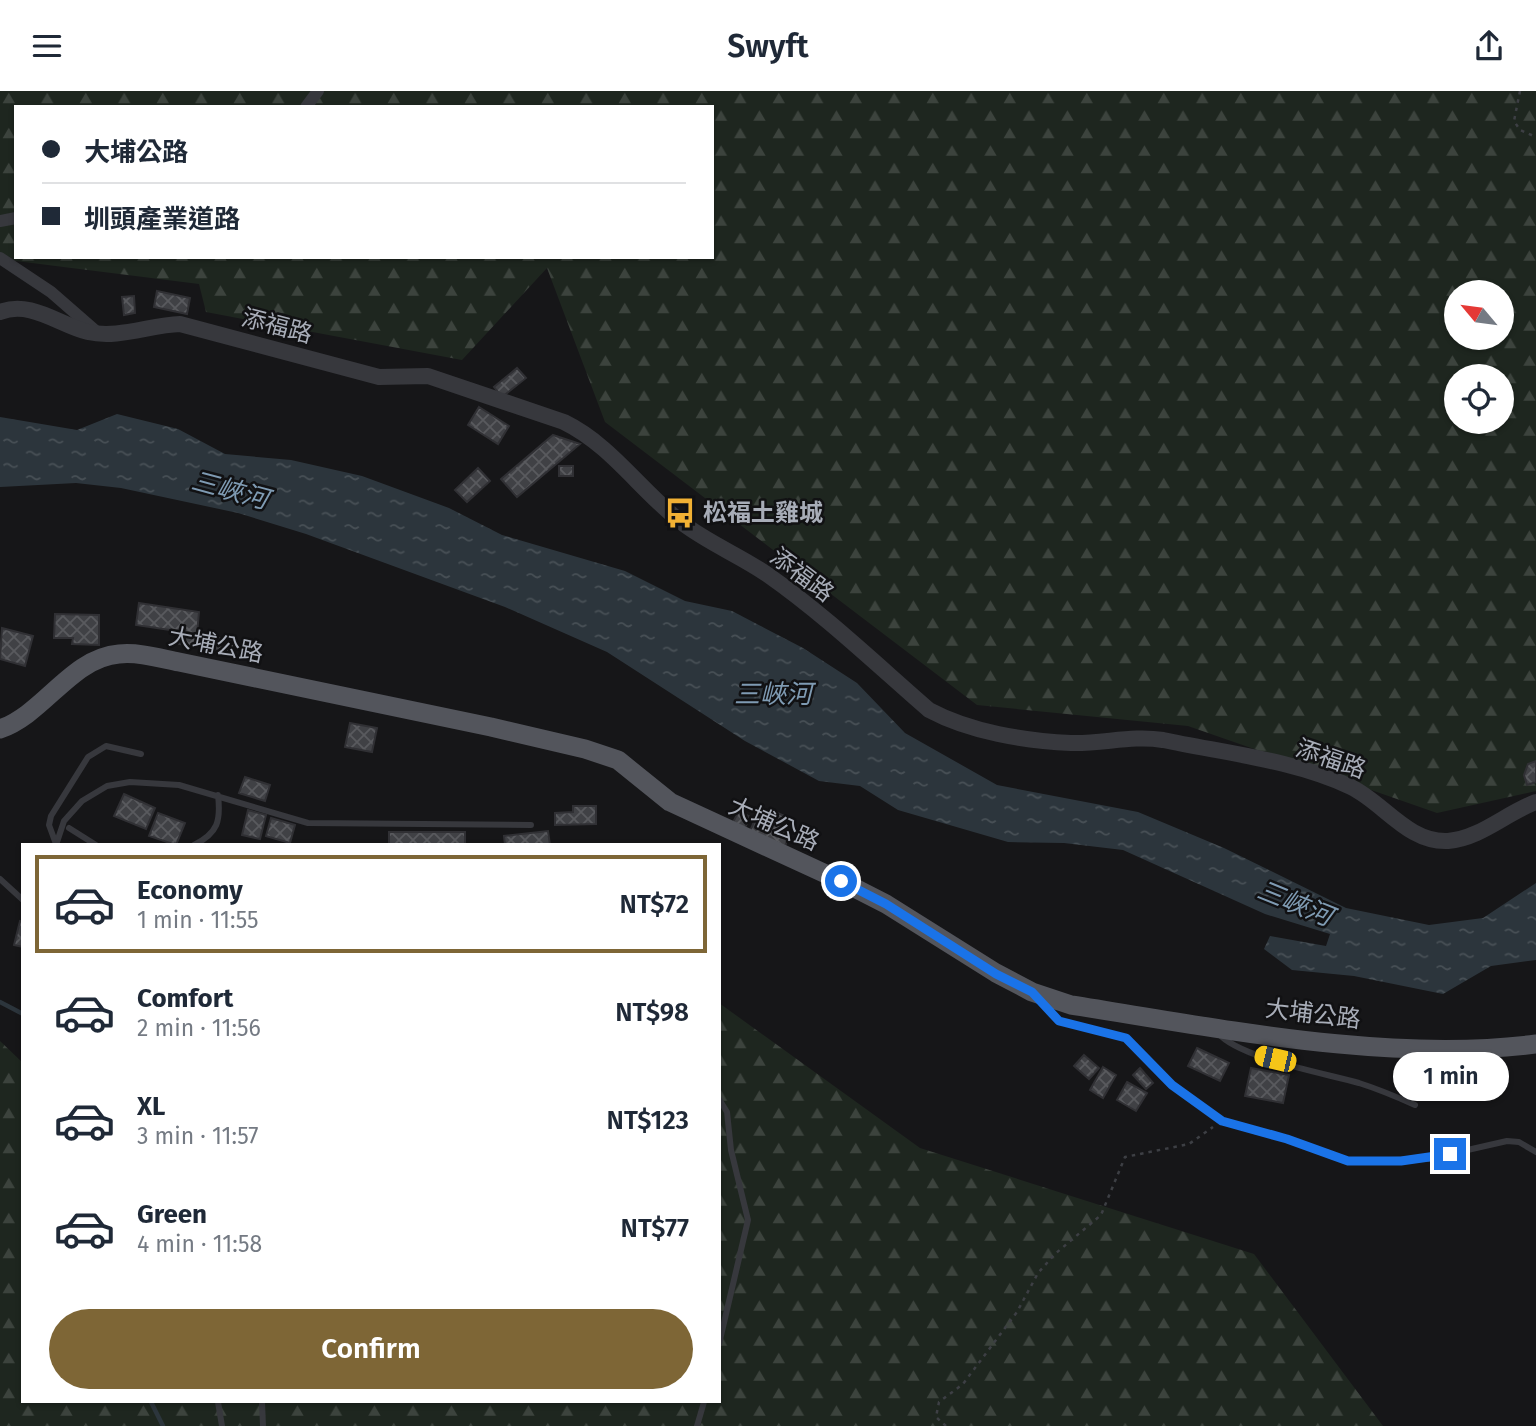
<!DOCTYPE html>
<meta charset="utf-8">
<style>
:root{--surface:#fff;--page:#f2f2f3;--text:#1f2937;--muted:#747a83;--line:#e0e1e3;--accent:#7e6636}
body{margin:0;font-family:"Fira Sans","Noto Sans TC",sans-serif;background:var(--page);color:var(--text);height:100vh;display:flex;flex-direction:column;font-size:26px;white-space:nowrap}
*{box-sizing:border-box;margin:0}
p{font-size:23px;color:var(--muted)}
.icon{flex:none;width:38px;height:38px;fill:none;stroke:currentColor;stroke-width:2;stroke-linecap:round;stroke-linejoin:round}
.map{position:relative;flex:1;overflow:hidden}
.sheet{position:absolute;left:21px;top:752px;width:700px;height:560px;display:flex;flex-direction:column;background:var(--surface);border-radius:0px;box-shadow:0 2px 5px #0004}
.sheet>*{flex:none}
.guide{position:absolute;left:14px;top:14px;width:700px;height:154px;border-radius:0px;box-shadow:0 2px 5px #0004;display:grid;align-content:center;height:154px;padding:0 28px;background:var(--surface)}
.needle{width:46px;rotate:299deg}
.controls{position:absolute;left:1444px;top:189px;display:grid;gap:14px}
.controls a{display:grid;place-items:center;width:70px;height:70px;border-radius:50%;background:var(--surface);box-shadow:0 2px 5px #0004;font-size:35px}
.end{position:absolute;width:32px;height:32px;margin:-16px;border:9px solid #1a73e8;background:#fff;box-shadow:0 0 0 4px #fff}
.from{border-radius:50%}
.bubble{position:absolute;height:49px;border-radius:24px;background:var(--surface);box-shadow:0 2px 5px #0004;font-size:23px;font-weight:600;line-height:49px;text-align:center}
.car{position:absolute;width:21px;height:42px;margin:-21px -10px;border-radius:9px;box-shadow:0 0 5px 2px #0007;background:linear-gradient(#f5c518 24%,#345 0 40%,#f5c518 0 76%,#345 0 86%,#f5c518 0)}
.guide b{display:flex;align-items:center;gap:24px;height:66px;font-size:26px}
.guide b+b{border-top:2px solid var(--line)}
.guide i{width:18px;height:18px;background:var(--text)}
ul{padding:12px 0 0;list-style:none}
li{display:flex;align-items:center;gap:21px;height:98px;margin:0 14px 10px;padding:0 14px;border:4px solid transparent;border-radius:0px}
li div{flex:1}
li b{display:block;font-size:26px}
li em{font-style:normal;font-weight:600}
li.active{border-color:var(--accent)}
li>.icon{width:63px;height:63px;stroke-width:1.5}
.button{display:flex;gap:14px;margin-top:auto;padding:14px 28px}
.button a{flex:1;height:80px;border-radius:42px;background:var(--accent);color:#fff;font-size:28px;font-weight:600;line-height:80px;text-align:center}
header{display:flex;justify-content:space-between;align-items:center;height:91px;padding:0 28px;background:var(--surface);font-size:32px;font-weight:600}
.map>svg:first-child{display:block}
.forest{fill:url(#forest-firs);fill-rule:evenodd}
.water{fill:url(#water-ripples)}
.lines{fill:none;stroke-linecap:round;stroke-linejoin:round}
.stream{stroke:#2c353c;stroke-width:4.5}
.building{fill:url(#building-cross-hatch);stroke:#303034;stroke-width:2}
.path{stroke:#3d3f44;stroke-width:2.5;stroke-dasharray:3.5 5;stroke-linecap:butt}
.service{stroke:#37383d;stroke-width:6}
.minor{stroke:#37383d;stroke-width:12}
.tertiary{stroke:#37383d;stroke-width:16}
.primary{stroke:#53555c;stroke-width:19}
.route{stroke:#1a73e8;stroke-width:9}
.labels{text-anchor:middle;stroke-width:5;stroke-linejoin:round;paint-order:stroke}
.street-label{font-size:24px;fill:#a8adb8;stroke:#111113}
.poi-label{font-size:24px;font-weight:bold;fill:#a8adb8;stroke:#111113;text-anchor:start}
.water-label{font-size:26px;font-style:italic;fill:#7f9bb3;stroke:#111113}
</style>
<header><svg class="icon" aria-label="menu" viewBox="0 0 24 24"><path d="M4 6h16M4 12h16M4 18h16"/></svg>Swyft<svg class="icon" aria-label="share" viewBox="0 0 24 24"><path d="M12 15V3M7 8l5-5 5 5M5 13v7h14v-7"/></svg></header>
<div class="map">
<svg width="1536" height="1335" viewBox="0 0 1536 1335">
<defs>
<pattern id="forest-firs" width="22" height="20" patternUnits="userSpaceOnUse" patternTransform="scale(1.75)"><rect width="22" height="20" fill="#1e261f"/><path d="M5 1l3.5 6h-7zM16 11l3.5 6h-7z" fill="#3c433d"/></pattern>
<pattern id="water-ripples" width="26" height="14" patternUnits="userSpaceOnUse" patternTransform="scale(1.75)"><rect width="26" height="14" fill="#2c353c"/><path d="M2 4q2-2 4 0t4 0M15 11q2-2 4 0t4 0" fill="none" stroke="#485056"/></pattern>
<pattern id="building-cross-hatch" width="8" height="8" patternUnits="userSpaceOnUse" patternTransform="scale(1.75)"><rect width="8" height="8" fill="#404145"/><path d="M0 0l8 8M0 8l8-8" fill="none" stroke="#595a5e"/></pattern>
</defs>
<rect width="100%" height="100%" fill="#161618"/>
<!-- forest -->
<path class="forest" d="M 0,0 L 1536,0 L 1536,700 L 1437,722 L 1188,635 L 977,614 L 605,331 L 547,177 L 462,269 L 206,221 L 199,193 L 0,168 ZM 16,16 L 712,16 L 712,166 L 16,166 ZM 1456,201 L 1502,201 L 1502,247 L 1456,247 ZM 1456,285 L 1502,285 L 1502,331 L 1456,331 Z
M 719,912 L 920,1057 L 1254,1163 L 1383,1335 L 0,1335 L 0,950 L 23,972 L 23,1311 L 719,1311 Z"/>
<!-- water -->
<path class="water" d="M 117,323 L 178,338 L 225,363 L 291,369 L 362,385 L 449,417 L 502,444 L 625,480 L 685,510 L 732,520 L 803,557 L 857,592 L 905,642 L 997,694 L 1138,721 L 1224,757 L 1346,817 L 1429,834 L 1483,827 L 1536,792 L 1536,869 L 1491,875 L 1443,903 L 1354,885 L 1292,879 L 1264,858 L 1270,845 L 1326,855 L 1330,843 L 1265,823 L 1123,759 L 1064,752 L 1008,751 L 898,719 L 860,695 L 819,690 L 745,650 L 607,561 L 505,516 L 306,443 L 238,422 L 121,397 L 76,392 L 0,396 L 0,326 L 77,339 Z"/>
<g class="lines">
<!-- stream -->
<path class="stream" d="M 0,911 L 23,923
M 151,1311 L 163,1335"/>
</g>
<!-- building -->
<path class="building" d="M 157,200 L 190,207 L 187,223 L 154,216 Z
M 134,205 L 135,222 L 124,224 L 122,206 Z
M 517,277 L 526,287 L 502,306 L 494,296 Z
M 479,316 L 509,335 L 498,353 L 468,334 Z
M 553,344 L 580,353 L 517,406 L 501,388 Z
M 559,375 L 573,375 L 573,385 L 559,385 Z
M 478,377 L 490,390 L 467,411 L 455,399 Z
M 139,512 L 199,521 L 197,543 L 136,534 Z
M 55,523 L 99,524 L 99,554 L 72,553 L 73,547 L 54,547 Z
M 2,537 L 33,545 L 25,575 L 0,568 Z
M 181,540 L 235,550 L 233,562 L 179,553 Z
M 350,632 L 377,637 L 372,661 L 345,656 Z
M 1536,670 L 1536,691 L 1527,694 L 1524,684 L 1528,673 Z
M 245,686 L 270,694 L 265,710 L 239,702 Z
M 124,703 L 155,717 L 146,738 L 114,725 Z
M 573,715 L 596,715 L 596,733 L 555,734 L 555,722 L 573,721 Z
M 248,719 L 266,724 L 260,748 L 242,744 Z
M 739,720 L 750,726 L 744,739 L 732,733 Z
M 773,720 L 789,727 L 783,740 L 790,743 L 785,755 L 750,740 L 756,726 L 768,732 Z
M 158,722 L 185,732 L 176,754 L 149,745 Z
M 271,727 L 295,734 L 290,752 L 266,745 Z
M 548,740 L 550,754 L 505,754 L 504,745 Z
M 389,741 L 465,741 L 465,754 L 389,754 Z
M 20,830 L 23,831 L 23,856 L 14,854 Z
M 1197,957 L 1229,972 L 1220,990 L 1188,975 Z
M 1084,964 L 1099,977 L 1089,988 L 1074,975 Z
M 1103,976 L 1116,984 L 1103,1007 L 1090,999 Z
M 1140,977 L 1153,992 L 1146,998 L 1133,984 Z
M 1251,977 L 1289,984 L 1283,1012 L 1245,1005 Z
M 1127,991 L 1147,1002 L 1136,1020 L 1117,1009 Z"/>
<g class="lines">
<!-- path -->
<path class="path" d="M 1520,0 L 1514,30 L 1520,39 L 1536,46
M 946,1335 L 936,1326 L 939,1311 L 963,1293 L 1017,1221 L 1038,1182 L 1055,1163 L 1101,1124 L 1125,1066 L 1189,1053 L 1213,1036"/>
<!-- service -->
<path class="service" d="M 69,737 L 96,754
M 56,753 L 49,734 L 51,725 L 88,666 L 106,655 L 141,663
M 56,754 L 64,730 L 82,710 L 107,695 L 130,691 L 179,694 L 308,732 L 531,734
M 194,754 C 218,742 221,730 218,704
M 0,788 L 23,809
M 1040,911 L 1059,930 L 1126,947 L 1172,994 L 1222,1030 L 1287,1048 L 1331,1065 L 1348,1070 L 1428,1068 L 1507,1050 L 1519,1051 L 1536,1061
M 1218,942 C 1239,967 1324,982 1359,992 C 1378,998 1397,1006 1415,1014
M 719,1008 L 727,1021 L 731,1059 L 748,1129 L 719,1253
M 218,1311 L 222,1335
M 262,1311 L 263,1335
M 697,1335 L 704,1311"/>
<!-- minor -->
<path class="minor" d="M 306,16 L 318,0
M 0,130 L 16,127
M 0,167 L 51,201 L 98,242"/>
<!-- tertiary -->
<path class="tertiary" d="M 0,221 C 31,209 59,234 88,241 C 118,248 150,234 180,233 L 379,286 L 428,285 L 564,331 C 611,354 640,399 681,431 C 708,452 741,465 768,484 C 825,524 876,573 929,619 C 970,641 1025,650 1071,652 C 1103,653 1132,644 1163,649 C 1224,662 1294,669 1351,696 C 1384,712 1408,752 1448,750 C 1481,747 1506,722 1536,711"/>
<!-- primary -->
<path class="primary" d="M 0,638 C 44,623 71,567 119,563 C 139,561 159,567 179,571 L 491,636 L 585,658 L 618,669 L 670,711 L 841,790 L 886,813 L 996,882 L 1032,901 L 1071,914 C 1218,937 1389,972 1536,953"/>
</g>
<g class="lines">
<!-- route -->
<path class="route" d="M 841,790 L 886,813 L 996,883 L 1032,901 L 1059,930 L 1126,947 L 1172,994 L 1222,1030 L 1287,1048 L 1348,1070 L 1401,1070 L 1450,1063"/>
</g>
<!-- icons -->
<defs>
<g id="bus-bare" transform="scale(2.415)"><path d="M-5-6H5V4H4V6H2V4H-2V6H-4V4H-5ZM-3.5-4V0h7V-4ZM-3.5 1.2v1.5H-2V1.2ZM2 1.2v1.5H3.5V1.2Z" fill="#f2b134" stroke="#111113" stroke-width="2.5" paint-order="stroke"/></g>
</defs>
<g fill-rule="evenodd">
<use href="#bus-bare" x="680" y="422"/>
</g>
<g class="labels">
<!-- street labels -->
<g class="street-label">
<text transform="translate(277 235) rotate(15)" y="8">添福路</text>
<text transform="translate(802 484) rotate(37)" y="8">添福路</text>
<text transform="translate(216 554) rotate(11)" y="8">大埔公路</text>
<text transform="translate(1331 668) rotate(19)" y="8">添福路</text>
<text transform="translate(774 733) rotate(24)" y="8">大埔公路</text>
<text transform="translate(1313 923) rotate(7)" y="8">大埔公路</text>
</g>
<!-- poi labels -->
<g class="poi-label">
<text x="703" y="430">松福土雞城</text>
</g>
<!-- water labels -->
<g class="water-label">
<text transform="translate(230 399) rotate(15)" y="9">三峽河</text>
<text x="773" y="612">三峽河</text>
<text transform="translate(1295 812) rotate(22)" y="9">三峽河</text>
</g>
</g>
</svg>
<div class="controls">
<a><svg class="needle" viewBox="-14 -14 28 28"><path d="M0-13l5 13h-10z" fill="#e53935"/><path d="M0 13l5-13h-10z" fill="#747a83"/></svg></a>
<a><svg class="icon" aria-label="locate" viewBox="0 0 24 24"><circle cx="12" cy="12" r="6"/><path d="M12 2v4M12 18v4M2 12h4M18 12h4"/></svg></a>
</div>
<i class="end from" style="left:841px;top:790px"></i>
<i class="end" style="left:1450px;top:1063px"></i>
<div class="bubble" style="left:1393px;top:961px;width:116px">1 min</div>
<i class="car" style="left:1275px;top:968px;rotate:283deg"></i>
<div class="guide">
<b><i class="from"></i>大埔公路</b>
<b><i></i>圳頭產業道路</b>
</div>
<section class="sheet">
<ul>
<li class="active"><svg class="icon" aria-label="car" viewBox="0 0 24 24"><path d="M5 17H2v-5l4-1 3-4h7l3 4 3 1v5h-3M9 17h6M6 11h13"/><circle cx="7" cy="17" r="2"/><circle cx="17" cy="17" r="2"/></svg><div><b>Economy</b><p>1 min · 11:55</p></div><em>NT$72</em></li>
<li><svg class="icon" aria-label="car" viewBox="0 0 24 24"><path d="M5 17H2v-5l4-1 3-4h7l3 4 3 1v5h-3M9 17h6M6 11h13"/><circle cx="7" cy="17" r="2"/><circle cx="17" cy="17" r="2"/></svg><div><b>Comfort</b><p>2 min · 11:56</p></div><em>NT$98</em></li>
<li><svg class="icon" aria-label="car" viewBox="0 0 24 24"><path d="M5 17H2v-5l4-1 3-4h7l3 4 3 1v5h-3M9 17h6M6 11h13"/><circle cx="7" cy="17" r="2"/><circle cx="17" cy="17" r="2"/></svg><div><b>XL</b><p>3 min · 11:57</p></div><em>NT$123</em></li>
<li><svg class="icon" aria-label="car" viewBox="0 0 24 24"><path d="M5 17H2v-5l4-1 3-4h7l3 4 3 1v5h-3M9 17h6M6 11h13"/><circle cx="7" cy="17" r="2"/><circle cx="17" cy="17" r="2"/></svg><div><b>Green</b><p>4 min · 11:58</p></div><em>NT$77</em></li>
</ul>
<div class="button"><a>Confirm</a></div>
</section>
</div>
